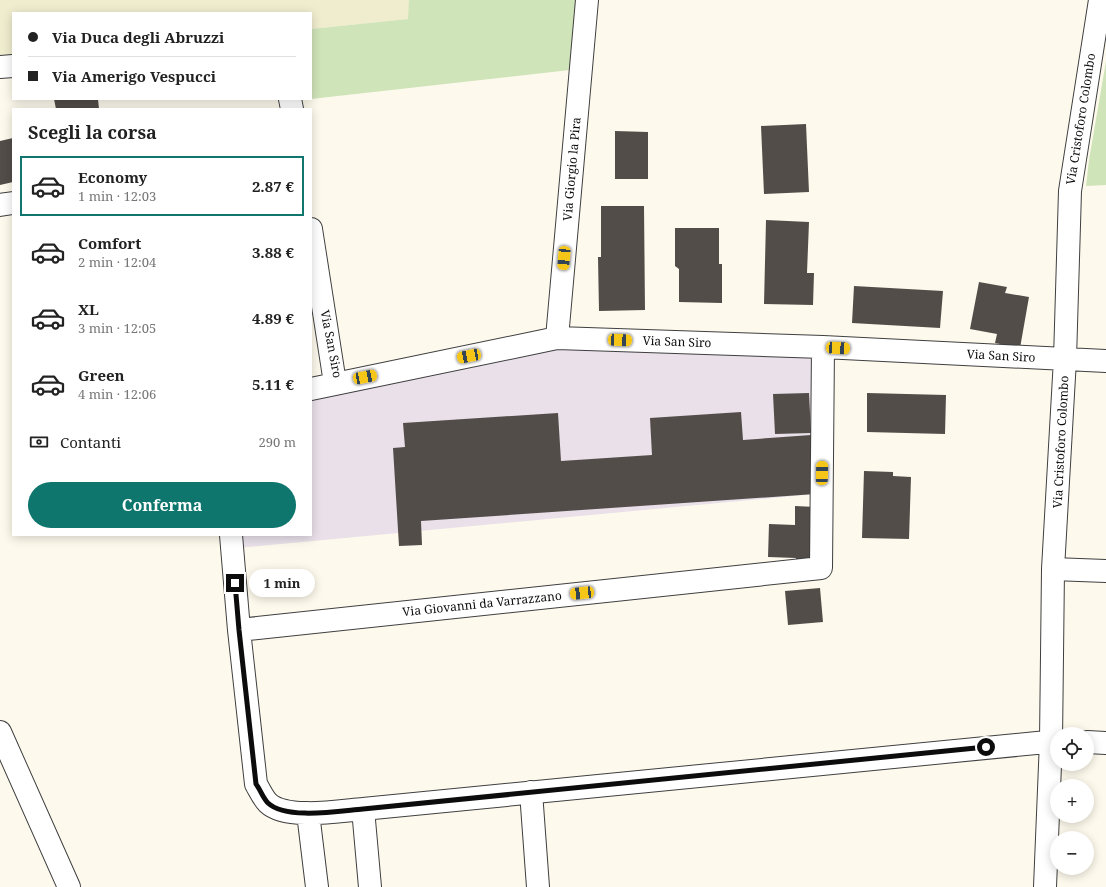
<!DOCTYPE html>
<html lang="it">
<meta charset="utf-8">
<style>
:root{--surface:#fff;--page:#f2f2f2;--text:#222;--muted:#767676;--line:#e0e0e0;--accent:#0f766e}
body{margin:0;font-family:"Noto Serif",serif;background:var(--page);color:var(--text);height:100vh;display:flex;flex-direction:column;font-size:15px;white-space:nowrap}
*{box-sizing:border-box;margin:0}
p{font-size:13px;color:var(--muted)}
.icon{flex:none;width:22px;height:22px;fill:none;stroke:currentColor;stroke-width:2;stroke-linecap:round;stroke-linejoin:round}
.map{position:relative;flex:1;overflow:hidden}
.panel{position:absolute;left:12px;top:108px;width:300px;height:428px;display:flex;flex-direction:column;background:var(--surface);border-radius:0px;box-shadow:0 2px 10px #0003}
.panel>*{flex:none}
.banner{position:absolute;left:12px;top:12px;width:300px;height:88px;border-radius:0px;box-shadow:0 2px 10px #0003;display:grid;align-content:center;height:88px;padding:0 16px;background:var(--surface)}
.fabs{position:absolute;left:1050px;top:727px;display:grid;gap:8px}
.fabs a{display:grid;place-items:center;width:44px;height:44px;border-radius:50%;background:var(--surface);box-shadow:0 2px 10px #0003;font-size:20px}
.end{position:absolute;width:18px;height:18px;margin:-9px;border:5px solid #0c0c0c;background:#fff;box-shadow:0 0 0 2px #fff}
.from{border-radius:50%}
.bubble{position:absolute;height:28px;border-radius:14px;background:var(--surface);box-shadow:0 2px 10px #0003;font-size:13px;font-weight:700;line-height:28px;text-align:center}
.car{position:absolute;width:12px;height:24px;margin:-12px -6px;border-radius:5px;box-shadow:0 0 3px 1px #0007;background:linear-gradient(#f5c518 24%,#345 0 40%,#f5c518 0 76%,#345 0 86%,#f5c518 0)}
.banner b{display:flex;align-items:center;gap:14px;height:38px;font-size:15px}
.banner b+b{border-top:1px solid var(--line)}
.banner i{width:10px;height:10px;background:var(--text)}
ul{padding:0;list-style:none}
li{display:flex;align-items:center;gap:12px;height:60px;margin:0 8px 6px;padding:0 8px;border:2px solid transparent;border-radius:0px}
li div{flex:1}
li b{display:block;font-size:15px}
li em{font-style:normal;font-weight:700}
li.active{border-color:var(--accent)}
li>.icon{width:36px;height:36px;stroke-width:1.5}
h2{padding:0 16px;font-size:18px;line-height:48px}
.pay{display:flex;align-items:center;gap:10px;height:44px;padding:0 16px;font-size:15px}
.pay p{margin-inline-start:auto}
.cta{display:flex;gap:8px;margin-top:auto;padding:8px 16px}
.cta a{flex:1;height:46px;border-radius:24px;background:var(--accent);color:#fff;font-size:16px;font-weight:700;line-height:46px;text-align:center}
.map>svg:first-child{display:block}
.industrial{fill:#e9e0ea}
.farmland{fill:#f0edcf}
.green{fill:#d0e4b9}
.building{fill:#534d49}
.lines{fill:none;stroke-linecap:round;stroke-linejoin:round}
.minor-casing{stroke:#3f3f3f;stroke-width:24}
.minor{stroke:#fff;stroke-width:22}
.route{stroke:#0c0c0c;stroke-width:5}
.labels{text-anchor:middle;stroke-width:4;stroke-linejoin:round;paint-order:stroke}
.street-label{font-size:12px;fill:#0c0c0c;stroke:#fff}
</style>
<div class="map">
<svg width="1106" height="887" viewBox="0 0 1106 887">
<rect width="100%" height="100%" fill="#fdf9ec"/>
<!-- industrial -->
<path class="industrial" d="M 559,344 L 816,355 L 815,494 L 237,548 L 236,535 L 311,535 L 311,397 Z"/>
<!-- farmland -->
<path class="farmland" d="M 0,0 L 409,0 L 409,19 L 311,29 L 311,13 L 13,13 L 13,55 L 0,56 Z"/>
<!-- green -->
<path class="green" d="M 409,0 L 576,0 L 570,70 L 311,99 L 311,29 L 408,19 Z
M 1106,61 L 1106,185 L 1086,186 L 1089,160 Z"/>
<!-- building -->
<path class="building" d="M 54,99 L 98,99 L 99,109 L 56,109 Z
M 806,124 L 809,192 L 764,194 L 761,126 Z
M 615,131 L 648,132 L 648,179 L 615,179 Z
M 13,138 L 13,182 L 0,185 L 0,141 Z
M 601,206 L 644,206 L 645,310 L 599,311 L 598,257 L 601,257 Z
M 766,220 L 809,222 L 807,273 L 814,273 L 813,305 L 764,304 Z
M 675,228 L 719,228 L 719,264 L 722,264 L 722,303 L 679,302 L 679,269 L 675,266 Z
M 979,282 L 1007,287 L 1005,293 L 1029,297 L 1020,348 L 995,343 L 997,334 L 970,329 Z
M 854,286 L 943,291 L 940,328 L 852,323 Z
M 809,393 L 811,433 L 775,434 L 773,394 Z
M 867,393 L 946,395 L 945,434 L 867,432 Z
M 741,412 L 743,440 L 811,435 L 815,494 L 421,521 L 422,545 L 399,546 L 393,448 L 405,447 L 403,423 L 558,413 L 561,461 L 652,455 L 650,418 Z
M 864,471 L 893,472 L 893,476 L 911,477 L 909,539 L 862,538 Z
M 795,506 L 816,507 L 814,567 L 796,566 L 796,558 L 768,557 L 769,524 L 795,525 Z
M 820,588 L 823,622 L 788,625 L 785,591 Z"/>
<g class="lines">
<!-- minor casing -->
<g class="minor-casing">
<path id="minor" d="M 0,67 L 13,66
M 290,99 L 292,109
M 0,205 L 13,203
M 311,229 L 335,383
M 557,338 L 587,0
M 311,389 L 557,338 L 823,347 L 1106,361
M 231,535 L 239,630 L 256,784 C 259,789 263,798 268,803 C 286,820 339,811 363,809 L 1057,741
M 1053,569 L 1106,571
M 239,630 L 821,568 L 823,347
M 0,732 L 69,887
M 1087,742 L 1106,743
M 531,792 L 538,887
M 363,809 L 370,887
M 308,813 L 317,887
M 1045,887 L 1051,741 L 1053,569 L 1065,359 L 1070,191 L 1100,0"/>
</g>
<!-- minor -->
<use href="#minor" class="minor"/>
</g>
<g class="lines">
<!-- route -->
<path class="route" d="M 235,583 L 239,630 L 256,784 C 260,789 263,798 268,803 C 286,820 339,811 363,809 L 986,747"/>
</g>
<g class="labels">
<!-- street labels -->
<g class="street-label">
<text transform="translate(1081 119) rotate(-81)" y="4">Via Cristoforo Colombo</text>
<text transform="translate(572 169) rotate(-85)" y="4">Via Giorgio la Pira</text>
<text transform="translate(677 342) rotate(2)" y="4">Via San Siro</text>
<text transform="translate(331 344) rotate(79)" y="4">Via San Siro</text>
<text transform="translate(1001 356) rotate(3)" y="4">Via San Siro</text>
<text transform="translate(1061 442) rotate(-87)" y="4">Via Cristoforo Colombo</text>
<text transform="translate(482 604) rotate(-6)" y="4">Via Giovanni da Varrazzano</text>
</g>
</g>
</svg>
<div class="fabs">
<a><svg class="icon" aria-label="locate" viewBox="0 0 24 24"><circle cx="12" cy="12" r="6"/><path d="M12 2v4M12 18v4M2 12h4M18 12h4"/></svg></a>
<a>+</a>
<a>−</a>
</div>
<i class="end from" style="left:986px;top:747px"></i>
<i class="end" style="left:235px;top:583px"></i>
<div class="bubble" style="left:249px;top:569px;width:66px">1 min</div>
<i class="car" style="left:564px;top:258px;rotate:185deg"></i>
<i class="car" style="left:620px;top:340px;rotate:92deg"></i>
<i class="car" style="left:838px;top:348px;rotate:93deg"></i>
<i class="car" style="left:469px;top:356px;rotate:259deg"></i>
<i class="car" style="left:365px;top:377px;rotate:79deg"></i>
<i class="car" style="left:822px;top:473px;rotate:1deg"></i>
<i class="car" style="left:582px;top:593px;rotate:264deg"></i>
<div class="banner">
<b><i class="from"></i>Via Duca degli Abruzzi</b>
<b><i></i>Via Amerigo Vespucci</b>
</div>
<section class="panel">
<h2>Scegli la corsa</h2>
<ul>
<li class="active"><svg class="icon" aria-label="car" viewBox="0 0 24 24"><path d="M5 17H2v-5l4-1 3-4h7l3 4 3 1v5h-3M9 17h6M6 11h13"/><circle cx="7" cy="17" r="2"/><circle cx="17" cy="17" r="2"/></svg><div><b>Economy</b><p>1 min · 12:03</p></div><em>2.87 €</em></li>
<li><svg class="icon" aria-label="car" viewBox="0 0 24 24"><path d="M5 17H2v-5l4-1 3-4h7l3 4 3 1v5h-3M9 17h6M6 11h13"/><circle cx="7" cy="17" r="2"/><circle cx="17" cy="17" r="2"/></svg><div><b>Comfort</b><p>2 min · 12:04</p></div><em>3.88 €</em></li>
<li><svg class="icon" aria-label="car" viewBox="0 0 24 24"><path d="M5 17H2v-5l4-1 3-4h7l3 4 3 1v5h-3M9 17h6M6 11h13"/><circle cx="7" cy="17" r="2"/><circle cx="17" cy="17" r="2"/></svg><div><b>XL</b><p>3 min · 12:05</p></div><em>4.89 €</em></li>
<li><svg class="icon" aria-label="car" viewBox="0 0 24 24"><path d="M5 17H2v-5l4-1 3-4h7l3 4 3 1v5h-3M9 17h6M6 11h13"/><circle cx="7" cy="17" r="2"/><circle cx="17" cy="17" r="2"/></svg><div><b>Green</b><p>4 min · 12:06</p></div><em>5.11 €</em></li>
</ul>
<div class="pay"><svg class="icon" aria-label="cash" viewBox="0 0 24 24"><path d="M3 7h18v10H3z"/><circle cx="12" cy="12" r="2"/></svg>Contanti<p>290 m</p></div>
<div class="cta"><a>Conferma</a></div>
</section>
</div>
